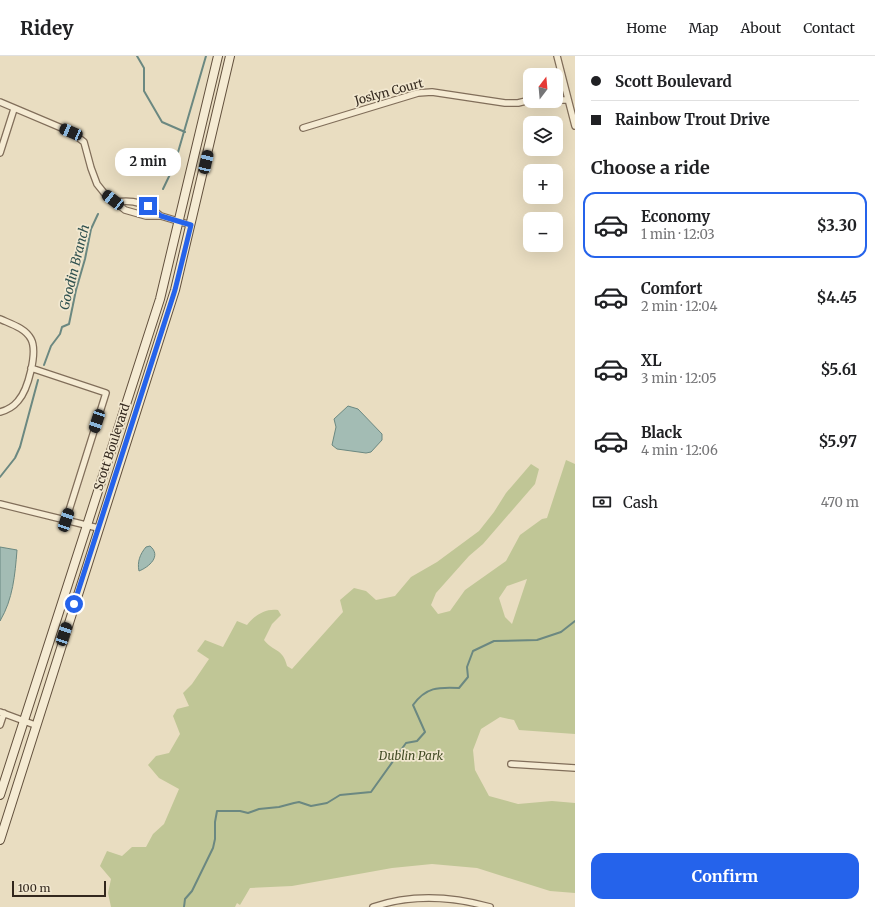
<!DOCTYPE html>
<meta charset="utf-8">
<style>
:root{--surface:#fff;--page:#f6f6f6;--text:#202124;--muted:#757577;--line:#e0e0e0;--accent:#2563eb}
body{margin:0;font-family:Merriweather,serif;background:var(--page);color:var(--text);height:100vh;display:flex;flex-direction:column;font-size:15px;white-space:nowrap}
*{box-sizing:border-box;margin:0}
p{font-size:13px;color:var(--muted)}
.icon{flex:none;width:22px;height:22px;fill:none;stroke:currentColor;stroke-width:2;stroke-linecap:round;stroke-linejoin:round}
.map{position:relative;flex:1;overflow:hidden}
.side{display:flex;flex-direction:column;background:var(--surface);width:300px}
.side>*{flex:none}
.hud{display:grid;align-content:center;height:88px;padding:0 16px;background:var(--surface)}
.needle{width:26px;rotate:16deg}
.buttons{position:absolute;left:523px;top:12px;display:grid;gap:8px}
.buttons a{display:grid;place-items:center;width:40px;height:40px;border-radius:8px;background:var(--surface);box-shadow:0 4px 16px #0002;font-size:20px}
.scale{position:absolute;left:12px;bottom:10px;width:94px;box-sizing:border-box;padding-left:4px;border:2px solid #32271d;border-top:0;font-size:11px;line-height:14px;white-space:nowrap;color:#32271d;-webkit-text-stroke:3px #f1e7cf;paint-order:stroke}
.end{position:absolute;width:18px;height:18px;margin:-9px;border:5px solid #2563eb;background:#fff;box-shadow:0 0 0 2px #fff}
.from{border-radius:50%}
.bubble{position:absolute;height:28px;border-radius:12px;background:var(--surface);box-shadow:0 4px 16px #0002;font-size:13px;font-weight:700;line-height:28px;text-align:center}
.car{position:absolute;width:12px;height:24px;margin:-12px -6px;border-radius:5px;box-shadow:0 0 3px 1px #0007;background:linear-gradient(#222 24%,#8ab4d8 0 40%,#222 0 76%,#8ab4d8 0 86%,#222 0)}
.hud b{display:flex;align-items:center;gap:14px;height:38px;font-size:15px}
.hud b+b{border-top:1px solid var(--line)}
.hud i{width:10px;height:10px;background:var(--text)}
ul{padding:0;list-style:none}
li{display:flex;align-items:center;gap:12px;height:66px;margin:0 8px 6px;padding:0 8px;border:2px solid transparent;border-radius:12px}
li div{flex:1}
li b{display:block;font-size:15px}
li em{font-style:normal;font-weight:700}
li.on{border-color:var(--accent)}
li>.icon{width:36px;height:36px;stroke-width:1.5}
h2{padding:0 16px;font-size:18px;line-height:48px}
.pay{display:flex;align-items:center;gap:10px;height:44px;padding:0 16px;font-size:15px}
.pay p{margin-inline-start:auto}
.cta{display:flex;gap:8px;margin-top:auto;padding:8px 16px}
.cta a{flex:1;height:46px;border-radius:12px;background:var(--accent);color:#fff;font-size:16px;font-weight:700;line-height:46px;text-align:center}
header{display:flex;align-items:center;gap:24px;box-sizing:border-box;height:56px;padding:0 20px;background:var(--surface);border-bottom:1px solid var(--line)}
header strong{font-size:19px}
nav{display:flex;gap:22px;margin-inline-start:auto;font-size:14px}
main{display:flex;flex:1;min-height:0}
.map>svg:first-child{display:block}
.green{fill:#c0c696;fill-rule:evenodd}
.water{fill:#a3bcb4;stroke:#6b8881}
.lines{fill:none;stroke-linecap:round;stroke-linejoin:round}
.stream{stroke:#6b8881;stroke-width:2}
.minor-casing{stroke:#816e5a;stroke-width:8}
.secondary-casing{stroke:#62503d;stroke-width:10}
.minor{stroke:#f5ebd3;stroke-width:5.5}
.secondary{stroke:#f5ebd3;stroke-width:8}
.route{stroke:#2563eb;stroke-width:5}
.labels{text-anchor:middle;stroke-width:3.5;stroke-linejoin:round;paint-order:stroke}
.street-label{font-size:12px;fill:#32271d;stroke:#f1e7cf}
.park-label{font-size:12px;font-style:italic;fill:#434c25;stroke:#f1e7cf}
.water-label{font-size:13px;font-style:italic;fill:#2e504e;stroke:#f1e7cf}
</style>
<header>
<strong>Ridey</strong>
<nav><a>Home</a><a>Map</a><a>About</a><a>Contact</a></nav>
</header>
<main>
<div class="map">
<svg width="575" height="851" viewBox="0 0 575 851">
<rect width="100%" height="100%" fill="#e9ddc1"/>
<!-- green -->
<path class="green" d="M 566,404 L 575,408 L 575,678 L 519,674 L 514,664 L 500,661 L 481,673 L 473,694 L 475,714 L 489,740 L 518,748 L 552,745 L 575,747 L 575,837 L 550,835 L 477,812 L 432,808 L 392,812 L 292,830 L 250,832 L 240,849 L 237,847 L 235,851 L 111,851 L 108,837 L 111,823 L 100,810 L 107,795 L 122,800 L 132,791 L 146,791 L 153,778 L 164,768 L 179,733 L 159,722 L 148,709 L 156,700 L 169,697 L 180,678 L 173,660 L 177,653 L 189,650 L 183,637 L 192,628 L 209,603 L 197,595 L 205,584 L 223,591 L 237,565 L 247,569 C 254,560 265,552 278,554 L 281,559 L 272,568 L 264,584 C 273,596 283,592 287,610 L 292,613 L 343,556 L 340,544 L 354,532 L 366,535 L 376,544 L 395,540 L 411,521 L 437,506 L 479,475 L 494,456 L 506,437 L 531,408 L 539,413 L 535,428 L 483,488 L 469,500 L 436,537 L 431,549 L 438,558 L 450,555 L 465,534 L 506,505 L 520,479 L 542,463 L 547,462 ZM 527,523 L 512,568 L 505,561 L 499,542 L 507,530 Z"/>
<!-- water -->
<path class="water" d="M 348,350 L 358,353 L 382,378 L 382,384 L 371,396 L 366,397 L 337,393 L 332,389 L 336,371 L 334,363 Z
M 150,490 C 162,500 149,511 139,515 C 137,506 140,498 146,491 Z
M 0,491 L 17,494 C 15,519 13,543 0,565 Z"/>
<g class="lines">
<!-- stream -->
<path class="stream" d="M 137,0 L 144,12 L 144,35 L 162,66 L 185,76
M 163,133 L 174,110 L 206,0
M 44,309 L 51,290 L 60,278 L 62,271 L 69,268 L 76,234 L 85,203 L 91,173 L 98,158
M 0,421 L 15,402 L 20,391 L 38,324
M 184,851 L 185,843 L 192,835 L 213,792 L 215,783 L 215,766 L 217,755 L 240,755 L 248,757 L 259,753 L 279,751 L 294,747 L 299,746 L 311,750 L 327,747 L 340,739 L 371,736 L 406,687 L 417,685 L 425,676 L 413,649 C 426,631 438,631 459,632 L 468,621 L 467,611 L 473,595 L 494,585 L 537,584 L 561,576 L 575,565"/>
<!-- minor casing -->
<g class="minor-casing">
<path id="minor" d="M 557,0 L 575,70
M 556,29 L 563,26
M 556,44 L 568,44
M 0,46 L 71,76 L 84,86 L 91,112 L 97,128 L 105,138 L 125,154 L 146,160 L 161,160 L 191,169
M 303,72 L 418,37 L 432,36 L 505,47 L 518,47 L 530,44
M 0,97 L 14,53
M 116,146 C 135,143 146,148 161,160
M 0,263 C 11,268 25,272 31,283 C 38,296 28,334 18,345 C 13,351 8,354 0,356
M 31,312 L 106,337 L 66,464
M 0,448 L 98,472
M 0,656 L 35,669
M 0,669 L 4,657
M 511,708 L 575,712
M 373,851 C 411,838 451,840 490,851"/>
</g>
<!-- secondary casing -->
<g class="secondary-casing">
<path id="secondary" d="M 0,739 L 160,243 L 218,0
M 0,784 L 175,234 L 230,0"/>
</g>
<!-- minor -->
<use href="#minor" class="minor"/>
<!-- secondary -->
<use href="#secondary" class="secondary"/>
</g>
<g class="lines">
<!-- route -->
<path class="route" d="M 74,548 L 175,234 L 191,169 L 161,160 L 148,150"/>
</g>
<g class="labels">
<!-- street labels -->
<g class="street-label">
<text transform="translate(389 36) rotate(-15)" y="4">Joslyn Court</text>
<text transform="translate(112 391) rotate(-72)" y="4">Scott Boulevard</text>
</g>
<!-- park labels -->
<g class="park-label">
<text x="411" y="704">Dublin Park</text>
</g>
<!-- water labels -->
<g class="water-label">
<text transform="translate(74 211) rotate(-76)" y="5">Goodin Branch</text>
</g>
</g>
</svg>
<div class="buttons">
<a><svg class="needle" viewBox="-14 -14 28 28"><path d="M0-13l5 13h-10z" fill="#e53935"/><path d="M0 13l5-13h-10z" fill="#757577"/></svg></a>
<a><svg class="icon" aria-label="layers" viewBox="0 0 24 24"><path d="M12 4l9 5-9 5-9-5zM3 14l9 5 9-5"/></svg></a>
<a>+</a>
<a>−</a>
</div>
<div class="scale">100 m</div>
<i class="end from" style="left:74px;top:548px"></i>
<i class="end" style="left:148px;top:150px"></i>
<div class="bubble" style="left:115px;top:92px;width:66px">2 min</div>
<i class="car" style="left:71px;top:76px;rotate:293deg"></i>
<i class="car" style="left:206px;top:106px;rotate:13deg"></i>
<i class="car" style="left:113px;top:144px;rotate:308deg"></i>
<i class="car" style="left:97px;top:365px;rotate:198deg"></i>
<i class="car" style="left:66px;top:464px;rotate:18deg"></i>
<i class="car" style="left:64px;top:578px;rotate:18deg"></i>
</div>
<section class="side">
<div class="hud">
<b><i class="from"></i>Scott Boulevard</b>
<b><i></i>Rainbow Trout Drive</b>
</div>
<h2>Choose a ride</h2>
<ul>
<li class="on"><svg class="icon" aria-label="car" viewBox="0 0 24 24"><path d="M5 17H2v-5l4-1 3-4h7l3 4 3 1v5h-3M9 17h6M6 11h13"/><circle cx="7" cy="17" r="2"/><circle cx="17" cy="17" r="2"/></svg><div><b>Economy</b><p>1 min · 12:03</p></div><em>$3.30</em></li>
<li><svg class="icon" aria-label="car" viewBox="0 0 24 24"><path d="M5 17H2v-5l4-1 3-4h7l3 4 3 1v5h-3M9 17h6M6 11h13"/><circle cx="7" cy="17" r="2"/><circle cx="17" cy="17" r="2"/></svg><div><b>Comfort</b><p>2 min · 12:04</p></div><em>$4.45</em></li>
<li><svg class="icon" aria-label="car" viewBox="0 0 24 24"><path d="M5 17H2v-5l4-1 3-4h7l3 4 3 1v5h-3M9 17h6M6 11h13"/><circle cx="7" cy="17" r="2"/><circle cx="17" cy="17" r="2"/></svg><div><b>XL</b><p>3 min · 12:05</p></div><em>$5.61</em></li>
<li><svg class="icon" aria-label="car" viewBox="0 0 24 24"><path d="M5 17H2v-5l4-1 3-4h7l3 4 3 1v5h-3M9 17h6M6 11h13"/><circle cx="7" cy="17" r="2"/><circle cx="17" cy="17" r="2"/></svg><div><b>Black</b><p>4 min · 12:06</p></div><em>$5.97</em></li>
</ul>
<div class="pay"><svg class="icon" aria-label="cash" viewBox="0 0 24 24"><path d="M3 7h18v10H3z"/><circle cx="12" cy="12" r="2"/></svg>Cash<p>470 m</p></div>
<div class="cta"><a>Confirm</a></div>
</section>
</main>
